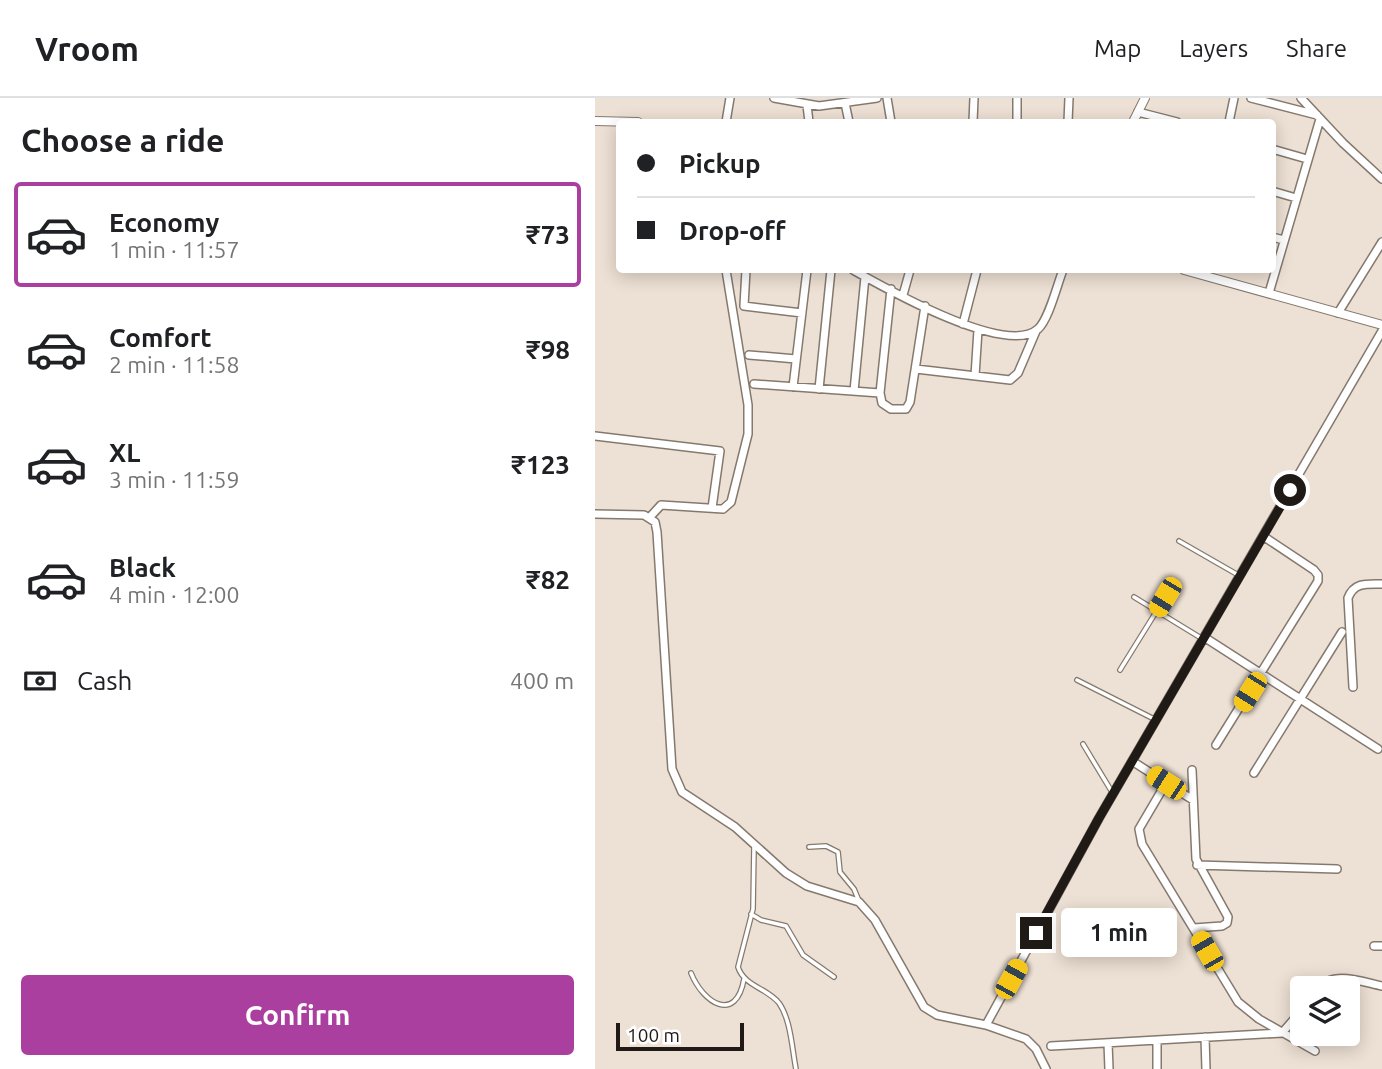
<!DOCTYPE html>
<meta charset="utf-8">
<style>
:root{--surface:#fff;--page:#f2f2f2;--text:#202124;--muted:#757577;--line:#e0e0e0;--accent:#ab3f9f}
body{margin:0;font-family:Ubuntu,sans-serif;background:var(--page);color:var(--text);height:100vh;display:flex;flex-direction:column;font-size:26px;white-space:nowrap}
*{box-sizing:border-box;margin:0}
p{font-size:23px;color:var(--muted)}
.icon{flex:none;width:38px;height:38px;fill:none;stroke:currentColor;stroke-width:2;stroke-linecap:round;stroke-linejoin:round}
.map{position:relative;flex:1;overflow:hidden}
.drawer{display:flex;flex-direction:column;background:var(--surface);width:595px}
.drawer>*{flex:none}
.top-card{position:absolute;left:21px;top:21px;width:660px;height:154px;border-radius:7px;box-shadow:0 4px 18px #0003;display:grid;align-content:center;height:154px;padding:0 21px;background:var(--surface)}
.controls{position:absolute;left:695px;top:878px;display:grid;gap:14px}
.controls a{display:grid;place-items:center;width:70px;height:70px;border-radius:7px;background:var(--surface);box-shadow:0 4px 18px #0003;font-size:35px}
.scale{position:absolute;left:21px;bottom:18px;width:128px;box-sizing:border-box;padding-left:7px;border:4px solid #1f1a16;border-top:0;font-size:19px;line-height:24px;white-space:nowrap;color:#1f1a16;-webkit-text-stroke:5px #fff;paint-order:stroke}
.end{position:absolute;width:32px;height:32px;margin:-16px;border:9px solid #1f1a16;background:#fff;box-shadow:0 0 0 4px #fff}
.from{border-radius:50%}
.bubble{position:absolute;height:49px;border-radius:7px;background:var(--surface);box-shadow:0 4px 18px #0003;font-size:23px;font-weight:700;line-height:49px;text-align:center}
.car{position:absolute;width:21px;height:42px;margin:-21px -10px;border-radius:9px;box-shadow:0 0 5px 2px #0007;background:linear-gradient(#f5c518 24%,#345 0 40%,#f5c518 0 76%,#345 0 86%,#f5c518 0)}
.top-card b{display:flex;align-items:center;gap:24px;height:66px;font-size:26px}
.top-card b+b{border-top:2px solid var(--line)}
.top-card i{width:18px;height:18px;background:var(--text)}
ul{padding:0;list-style:none}
li{display:flex;align-items:center;gap:21px;height:105px;margin:0 14px 10px;padding:0 7px;border:4px solid transparent;border-radius:7px}
li div{flex:1}
li b{display:block;font-size:26px}
li em{font-style:normal;font-weight:700}
li.selected{border-color:var(--accent)}
li>.icon{width:63px;height:63px;stroke-width:1.5}
h2{padding:0 21px;font-size:32px;line-height:84px}
.pay{display:flex;align-items:center;gap:18px;height:77px;padding:0 21px;font-size:26px}
.pay p{margin-inline-start:auto}
.action{display:flex;gap:14px;margin-top:auto;padding:14px 21px}
.action a{flex:1;height:80px;border-radius:7px;background:var(--accent);color:#fff;font-size:28px;font-weight:700;line-height:80px;text-align:center}
header{display:flex;align-items:center;gap:42px;box-sizing:border-box;height:98px;padding:0 35px;background:var(--surface);border-bottom:2px solid var(--line)}
header strong{font-size:33px}
nav{display:flex;gap:38px;margin-inline-start:auto;font-size:24px}
main{display:flex;flex:1;min-height:0}
.map>svg:first-child{display:block}
.lines{fill:none;stroke-linecap:round;stroke-linejoin:round}
.service-casing{stroke:#85796e;stroke-width:6}
.minor-casing{stroke:#85796e;stroke-width:10}
.tertiary-casing{stroke:#85796e;stroke-width:10}
.service{stroke:#fff;stroke-width:3.5}
.minor{stroke:#fff;stroke-width:7}
.tertiary{stroke:#fff;stroke-width:8}
.route{stroke:#1f1a16;stroke-width:9}
</style>
<header>
<strong>Vroom</strong>
<nav><a>Map</a><a>Layers</a><a>Share</a></nav>
</header>
<main>
<section class="drawer">
<h2>Choose a ride</h2>
<ul>
<li class="selected"><svg class="icon" aria-label="car" viewBox="0 0 24 24"><path d="M5 17H2v-5l4-1 3-4h7l3 4 3 1v5h-3M9 17h6M6 11h13"/><circle cx="7" cy="17" r="2"/><circle cx="17" cy="17" r="2"/></svg><div><b>Economy</b><p>1 min · 11:57</p></div><em>₹73</em></li>
<li><svg class="icon" aria-label="car" viewBox="0 0 24 24"><path d="M5 17H2v-5l4-1 3-4h7l3 4 3 1v5h-3M9 17h6M6 11h13"/><circle cx="7" cy="17" r="2"/><circle cx="17" cy="17" r="2"/></svg><div><b>Comfort</b><p>2 min · 11:58</p></div><em>₹98</em></li>
<li><svg class="icon" aria-label="car" viewBox="0 0 24 24"><path d="M5 17H2v-5l4-1 3-4h7l3 4 3 1v5h-3M9 17h6M6 11h13"/><circle cx="7" cy="17" r="2"/><circle cx="17" cy="17" r="2"/></svg><div><b>XL</b><p>3 min · 11:59</p></div><em>₹123</em></li>
<li><svg class="icon" aria-label="car" viewBox="0 0 24 24"><path d="M5 17H2v-5l4-1 3-4h7l3 4 3 1v5h-3M9 17h6M6 11h13"/><circle cx="7" cy="17" r="2"/><circle cx="17" cy="17" r="2"/></svg><div><b>Black</b><p>4 min · 12:00</p></div><em>₹82</em></li>
</ul>
<div class="pay"><svg class="icon" aria-label="cash" viewBox="0 0 24 24"><path d="M3 7h18v10H3z"/><circle cx="12" cy="12" r="2"/></svg>Cash<p>400 m</p></div>
<div class="action"><a>Confirm</a></div>
</section>
<div class="map">
<svg width="787" height="971" viewBox="0 0 787 971">
<rect width="100%" height="100%" fill="#ede0d4"/>
<g class="lines">
<!-- service casing -->
<g class="service-casing">
<path id="service" d="M 584,443 L 645,478
M 539,499 L 606,540
M 525,572 L 579,485
M 482,582 L 561,622
M 488,646 L 517,694
M 159,748 L 158,811 L 143,869 C 149,888 172,890 184,905 C 196,922 197,951 201,971
M 214,749 L 231,748 L 243,754 L 245,774 L 259,791 L 264,803
M 156,816 L 166,822 L 191,828 L 208,857 L 239,879
M 96,875 C 108,905 141,926 149,881"/>
</g>
<!-- minor casing -->
<g class="minor-casing">
<path id="minor" d="M 179,0 L 224,8 L 282,0
M 292,0 L 296,24
M 656,0 L 722,17
M 706,0 L 748,45 L 787,81
M 250,5 L 254,24
M 212,7 L 214,24
M 543,14 L 582,24
M 131,24 L 135,0
M 378,24 L 379,0
M 422,24 L 422,0
M 473,24 L 474,0
M 634,24 L 639,0
M 677,51 L 712,61
M 677,93 L 701,100
M 677,139 L 689,142
M 151,172 L 149,208 L 207,215
M 258,172 C 290,190 411,259 443,231 C 454,221 462,187 468,172
M 296,191 L 285,295 L 287,305 L 296,311 L 311,311 L 315,304 L 330,208
M 674,195 L 725,21
M 308,197 L 315,172
M 743,215 L 787,144
M 368,226 L 382,172
M 154,257 L 201,261
M 321,271 L 415,282 L 423,275 L 441,233
M 380,278 L 383,232
M 159,286 L 285,295
M 198,289 L 212,172
M 224,291 L 236,172
M 259,293 L 270,179
M 0,338 L 125,353 L 117,410
M 0,416 L 49,417 L 60,424 L 62,434 L 77,671 L 87,694 L 140,729 L 191,775 L 212,788 L 264,804 L 280,822 L 329,909 L 342,917 L 391,927 L 431,941 L 441,951 L 451,971
M 55,419 L 66,407 L 128,411 L 136,404 L 153,336 L 153,307 L 131,172
M 609,539 L 783,651
M 758,589 L 753,500 C 759,484 772,486 787,486
M 621,647 L 723,483 L 723,477 L 719,472 L 668,438
M 537,663 L 598,702
M 597,672 L 601,761 L 633,819 L 632,825 L 627,828 L 599,830
M 659,675 L 747,534
M 571,685 L 544,731 L 547,746 L 643,904 L 664,921 L 720,953
M 602,767 L 742,771
M 779,848 L 787,848
M 723,891 C 738,872 767,884 787,888
M 391,927 L 504,720 L 787,233
M 610,939 L 611,971
M 562,942 L 562,971
M 513,945 L 514,971
M 456,948 L 687,935 L 707,912"/>
</g>
<!-- tertiary casing -->
<g class="tertiary-casing">
<path id="tertiary" d="M 0,23 L 43,24
M 538,24 L 550,0
M 589,172 L 787,227"/>
</g>
<!-- service -->
<use href="#service" class="service"/>
<!-- minor -->
<use href="#minor" class="minor"/>
<!-- tertiary -->
<use href="#tertiary" class="tertiary"/>
</g>
<g class="lines">
<!-- route -->
<path class="route" d="M 441,835 L 504,720 L 695,392"/>
</g>
</svg>
<div class="controls">
<a><svg class="icon" aria-label="layers" viewBox="0 0 24 24"><path d="M12 4l9 5-9 5-9-5zM3 14l9 5 9-5"/></svg></a>
</div>
<div class="scale">100 m</div>
<i class="end from" style="left:695px;top:392px"></i>
<i class="end" style="left:441px;top:835px"></i>
<div class="bubble" style="left:466px;top:810px;width:116px">1 min</div>
<i class="car" style="left:570px;top:499px;rotate:211deg"></i>
<i class="car" style="left:655px;top:594px;rotate:212deg"></i>
<i class="car" style="left:571px;top:685px;rotate:303deg"></i>
<i class="car" style="left:612px;top:853px;rotate:330deg"></i>
<i class="car" style="left:416px;top:881px;rotate:29deg"></i>
<div class="top-card">
<b><i class="from"></i>Pickup</b>
<b><i></i>Drop-off</b>
</div>
</div>
</main>
